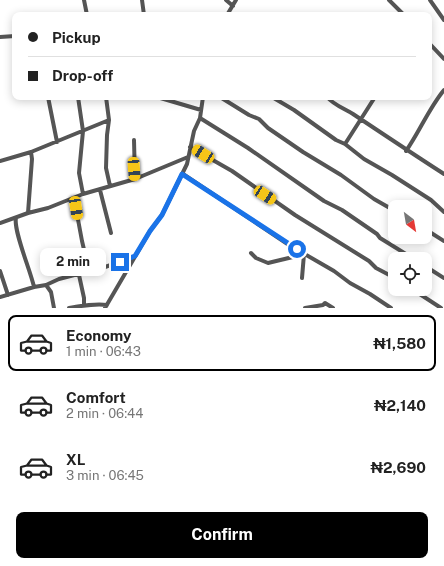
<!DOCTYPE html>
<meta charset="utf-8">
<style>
:root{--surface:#fff;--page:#f6f6f6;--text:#222;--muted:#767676;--line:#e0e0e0;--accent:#000}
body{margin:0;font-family:"Public Sans",sans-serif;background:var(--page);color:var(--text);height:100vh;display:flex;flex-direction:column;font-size:15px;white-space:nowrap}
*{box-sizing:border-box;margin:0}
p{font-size:13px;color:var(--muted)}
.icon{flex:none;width:22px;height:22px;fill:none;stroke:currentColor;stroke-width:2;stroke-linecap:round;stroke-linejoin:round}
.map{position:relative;height:308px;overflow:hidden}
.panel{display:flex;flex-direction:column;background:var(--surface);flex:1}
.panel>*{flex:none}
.banner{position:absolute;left:12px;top:12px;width:420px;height:88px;border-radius:8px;box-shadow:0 2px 10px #0003;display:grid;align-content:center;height:88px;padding:0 16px;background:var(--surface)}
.needle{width:26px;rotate:149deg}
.tools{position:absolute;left:388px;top:200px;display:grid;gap:8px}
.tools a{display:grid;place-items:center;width:44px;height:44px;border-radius:8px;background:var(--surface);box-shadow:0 2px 10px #0003;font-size:20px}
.end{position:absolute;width:18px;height:18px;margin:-9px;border:5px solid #1a73e8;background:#fff;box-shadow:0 0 0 2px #fff}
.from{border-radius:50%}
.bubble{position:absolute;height:28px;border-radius:8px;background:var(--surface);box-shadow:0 2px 10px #0003;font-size:13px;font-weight:700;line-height:28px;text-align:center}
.car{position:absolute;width:12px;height:24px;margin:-12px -6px;border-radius:5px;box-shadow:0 0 3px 1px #0007;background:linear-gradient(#f5c518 24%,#345 0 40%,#f5c518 0 76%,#345 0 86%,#f5c518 0)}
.banner b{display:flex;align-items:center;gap:14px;height:38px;font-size:15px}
.banner b+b{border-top:1px solid var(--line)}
.banner i{width:10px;height:10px;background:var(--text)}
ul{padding:7px 0 0;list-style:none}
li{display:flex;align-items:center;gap:12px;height:56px;margin:0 8px 6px;padding:0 8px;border:2px solid transparent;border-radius:8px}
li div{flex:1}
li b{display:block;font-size:15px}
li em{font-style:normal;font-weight:700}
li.on{border-color:var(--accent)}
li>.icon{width:36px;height:36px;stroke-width:1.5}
.primary-button{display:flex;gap:8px;margin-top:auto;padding:8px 16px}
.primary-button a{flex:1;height:46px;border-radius:8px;background:var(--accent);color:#fff;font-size:16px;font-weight:700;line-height:46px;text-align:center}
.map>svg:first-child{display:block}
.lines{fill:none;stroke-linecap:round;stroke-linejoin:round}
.minor{stroke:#555;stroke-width:4}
.route{stroke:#1a73e8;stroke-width:5}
</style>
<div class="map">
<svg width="444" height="308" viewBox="0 0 444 308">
<rect width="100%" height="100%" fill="#fff"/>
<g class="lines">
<!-- minor -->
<path class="minor" d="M 84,0 L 87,15
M 142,0 L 144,15
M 226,0 L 233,6
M 389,0 L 404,15
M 430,0 L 444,20
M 227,15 L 236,0
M 0,37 L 15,36
M 429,43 L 444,59
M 48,97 L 57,142
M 78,97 L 83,131 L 79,173 L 83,194
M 106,97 L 109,120 L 107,135 L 106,168 L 110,186
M 157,97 L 201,110
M 220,97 L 249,115 L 259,119 L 268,128 L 303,152 L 341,175 L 374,199 L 395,211
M 272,97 L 294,110 L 336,140 L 345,144 L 364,159 L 392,175 L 431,200 L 444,212
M 327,97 C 334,105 343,108 353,114 C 383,134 413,154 444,174
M 200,118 L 248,148 L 324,201 L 342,210 L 377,234 L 380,238 L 414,259
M 134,140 L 135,179
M 345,144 L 375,97
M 190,147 L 232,171 L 295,215 L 369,261 L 376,268 L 395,278
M 406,151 C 420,131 429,108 444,90
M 0,161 L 31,152
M 183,174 L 289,245 L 334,271 L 350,283 L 370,294 L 391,308
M 100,190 L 111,233
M 74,198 L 82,241 L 89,271
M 28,213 L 32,159 L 31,152 L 109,120
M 16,218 C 13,230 31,272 34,287
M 0,223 L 28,213 L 48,208 L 83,194 L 135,179 L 188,157
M 425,229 L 444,241
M 251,253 L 256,258 L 268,263 L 297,256 L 304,256
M 425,266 L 444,278
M 0,271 L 8,295
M 79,275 L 84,298 L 84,305
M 302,278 L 304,254
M 46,285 L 51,292 L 54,308
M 412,289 L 441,308
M 0,297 L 34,287 L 46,285 L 59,279 L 105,267 L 134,257
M 69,308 C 82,306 94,303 107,305
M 105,308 L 150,231 L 162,215 L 187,164 L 194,131 L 200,118 L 203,97
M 305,308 L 323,305 L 325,303 L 333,308"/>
</g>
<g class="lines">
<!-- route -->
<path class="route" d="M 120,262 L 135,256 L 150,231 L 162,215 L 182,174 L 297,249"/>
</g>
</svg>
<div class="tools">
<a><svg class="needle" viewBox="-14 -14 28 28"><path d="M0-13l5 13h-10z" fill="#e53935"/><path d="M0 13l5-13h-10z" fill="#767676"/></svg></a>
<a><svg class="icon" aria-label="locate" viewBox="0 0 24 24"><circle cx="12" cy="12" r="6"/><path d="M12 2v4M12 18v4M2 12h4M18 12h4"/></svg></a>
</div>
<i class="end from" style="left:297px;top:249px"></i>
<i class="end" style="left:120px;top:262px"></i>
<div class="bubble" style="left:40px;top:248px;width:66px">2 min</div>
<i class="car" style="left:203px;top:154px;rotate:302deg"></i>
<i class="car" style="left:134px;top:169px;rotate:176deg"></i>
<i class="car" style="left:265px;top:195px;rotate:123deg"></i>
<i class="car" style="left:76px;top:208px;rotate:171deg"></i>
<div class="banner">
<b><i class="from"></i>Pickup</b>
<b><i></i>Drop-off</b>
</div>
</div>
<section class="panel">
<ul>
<li class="on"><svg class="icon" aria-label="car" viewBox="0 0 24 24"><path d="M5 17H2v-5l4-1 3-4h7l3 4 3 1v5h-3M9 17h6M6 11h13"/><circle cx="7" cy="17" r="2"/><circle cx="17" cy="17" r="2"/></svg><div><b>Economy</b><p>1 min · 06:43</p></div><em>₦1,580</em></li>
<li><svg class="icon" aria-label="car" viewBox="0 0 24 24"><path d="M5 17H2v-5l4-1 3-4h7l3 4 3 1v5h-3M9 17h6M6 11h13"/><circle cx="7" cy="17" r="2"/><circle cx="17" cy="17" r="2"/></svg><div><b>Comfort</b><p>2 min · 06:44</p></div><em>₦2,140</em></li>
<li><svg class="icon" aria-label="car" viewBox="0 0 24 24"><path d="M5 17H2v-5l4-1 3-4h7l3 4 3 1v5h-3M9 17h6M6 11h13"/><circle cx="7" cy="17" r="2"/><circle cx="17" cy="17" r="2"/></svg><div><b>XL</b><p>3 min · 06:45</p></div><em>₦2,690</em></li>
</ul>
<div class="primary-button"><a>Confirm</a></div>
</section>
